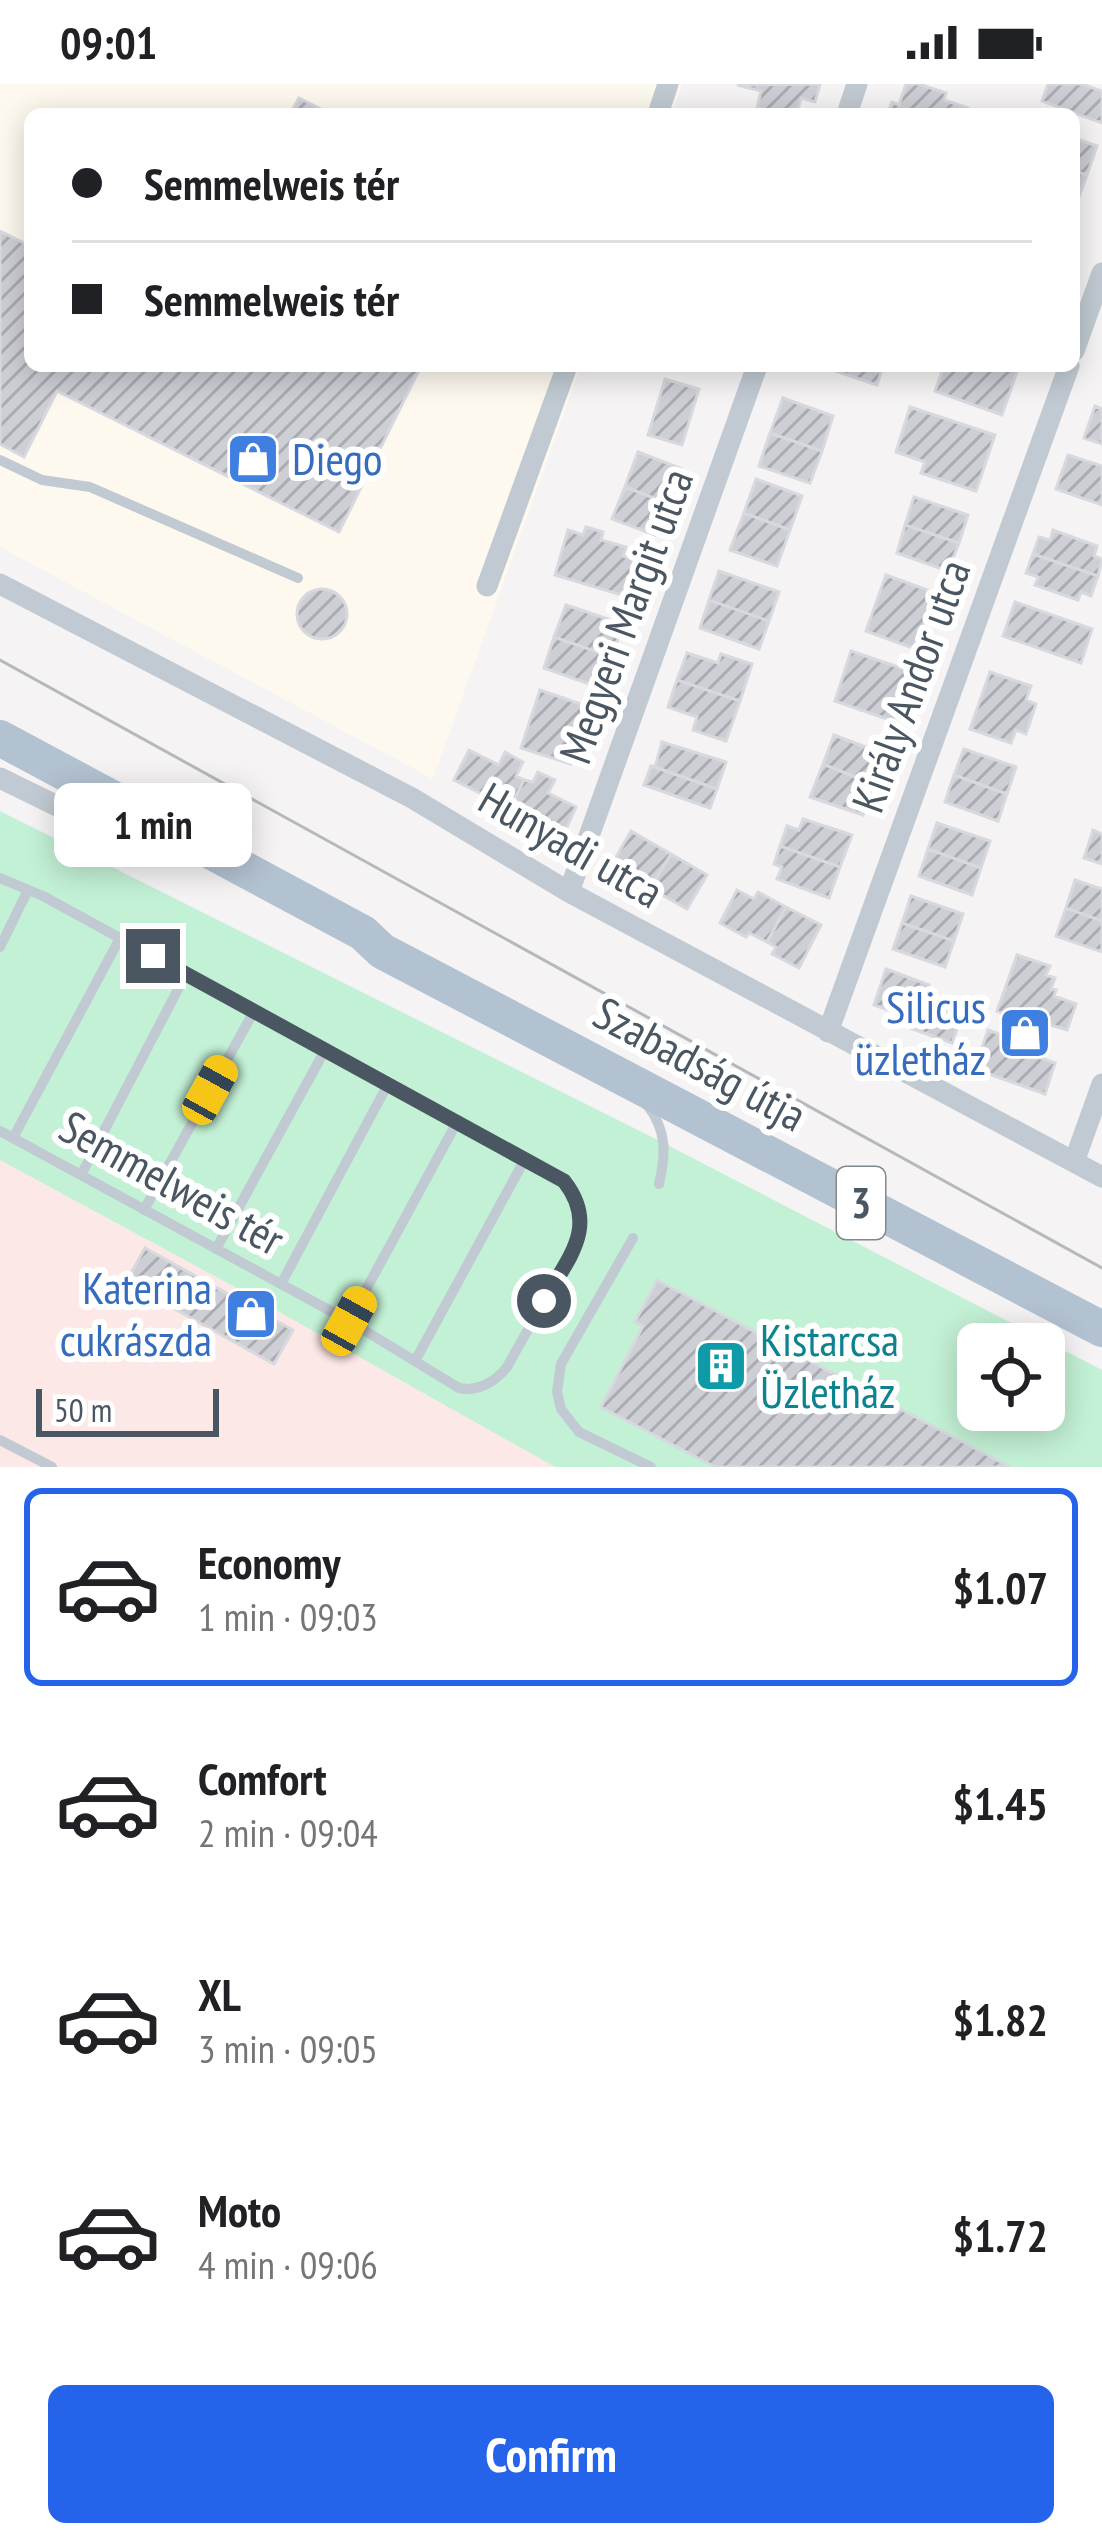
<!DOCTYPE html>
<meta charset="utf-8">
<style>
:root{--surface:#fff;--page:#f2f2f2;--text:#202124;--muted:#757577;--line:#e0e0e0;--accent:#2563eb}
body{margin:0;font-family:"PT Sans Narrow",sans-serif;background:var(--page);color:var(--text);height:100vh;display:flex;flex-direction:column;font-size:45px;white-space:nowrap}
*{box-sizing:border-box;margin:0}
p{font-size:39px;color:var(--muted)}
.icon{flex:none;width:66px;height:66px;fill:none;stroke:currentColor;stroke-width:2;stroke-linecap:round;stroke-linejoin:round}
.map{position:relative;height:1383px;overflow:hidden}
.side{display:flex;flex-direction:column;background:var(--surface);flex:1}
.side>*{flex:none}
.top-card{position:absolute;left:24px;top:24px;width:1056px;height:264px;border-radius:18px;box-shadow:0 6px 30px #0003;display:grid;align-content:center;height:264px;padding:0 48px;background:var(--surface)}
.tools{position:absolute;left:957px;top:1239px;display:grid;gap:24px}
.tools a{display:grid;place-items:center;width:108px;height:108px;border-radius:18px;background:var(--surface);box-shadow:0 6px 30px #0003;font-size:60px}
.scale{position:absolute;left:36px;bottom:30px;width:183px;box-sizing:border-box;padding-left:12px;border:6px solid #4a5661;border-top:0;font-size:33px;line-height:42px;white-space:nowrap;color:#4a5661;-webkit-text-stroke:9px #fff;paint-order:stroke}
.end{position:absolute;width:54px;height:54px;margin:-27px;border:15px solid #4a5661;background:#fff;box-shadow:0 0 0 6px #fff}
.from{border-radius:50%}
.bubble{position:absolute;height:84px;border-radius:18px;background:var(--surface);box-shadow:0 6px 30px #0003;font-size:39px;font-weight:700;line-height:84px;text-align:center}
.car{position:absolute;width:36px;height:72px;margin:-36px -18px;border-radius:15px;box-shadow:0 0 9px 3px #0007;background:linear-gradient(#f5c518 24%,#345 0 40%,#f5c518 0 76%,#345 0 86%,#f5c518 0)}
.top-card b{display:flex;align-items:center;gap:42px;height:114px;font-size:45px}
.top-card b+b{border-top:3px solid var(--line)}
.top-card i{width:30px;height:30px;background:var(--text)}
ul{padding:21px 0 0;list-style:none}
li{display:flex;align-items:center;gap:36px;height:198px;margin:0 24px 18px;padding:0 24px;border:6px solid transparent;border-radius:18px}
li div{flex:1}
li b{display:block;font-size:45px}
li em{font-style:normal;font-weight:700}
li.current{border-color:var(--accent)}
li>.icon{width:108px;height:108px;stroke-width:1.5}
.cta{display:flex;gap:24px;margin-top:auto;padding:24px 48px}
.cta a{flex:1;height:138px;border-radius:18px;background:var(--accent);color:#fff;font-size:48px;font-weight:700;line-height:138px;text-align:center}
.status{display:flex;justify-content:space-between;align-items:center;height:84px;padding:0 60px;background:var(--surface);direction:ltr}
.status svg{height:33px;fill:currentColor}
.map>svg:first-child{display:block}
.commercial{fill:#fdf9ef}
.medical{fill:#fce8e6}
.green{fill:#c3f1d5;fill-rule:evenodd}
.building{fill:url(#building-hatch);stroke:#d7d9de;stroke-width:3}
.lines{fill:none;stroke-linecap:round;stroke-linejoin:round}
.lane{stroke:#c1cad2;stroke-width:10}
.street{stroke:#c1cad2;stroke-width:21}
.primary{stroke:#b3c2d1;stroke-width:36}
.tram{stroke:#b5b8bd;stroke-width:3}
.route{stroke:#4a5661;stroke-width:15}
.labels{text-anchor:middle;stroke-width:12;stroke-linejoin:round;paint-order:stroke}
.shield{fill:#fff;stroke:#808990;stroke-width:3}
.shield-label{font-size:42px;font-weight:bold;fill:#4a5661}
.shop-label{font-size:45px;fill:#366cbe;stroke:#fff;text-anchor:end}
.street-label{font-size:45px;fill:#4a5661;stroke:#fff}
.culture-label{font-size:45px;fill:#0d838f;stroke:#fff;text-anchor:start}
</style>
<div class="status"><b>09:01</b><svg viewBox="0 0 49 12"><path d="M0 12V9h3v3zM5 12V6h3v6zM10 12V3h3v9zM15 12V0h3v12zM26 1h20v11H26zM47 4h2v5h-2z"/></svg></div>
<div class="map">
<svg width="1102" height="1383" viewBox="0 0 1102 1383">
<defs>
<pattern id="building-hatch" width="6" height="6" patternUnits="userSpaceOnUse" patternTransform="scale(3)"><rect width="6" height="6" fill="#cdcfd5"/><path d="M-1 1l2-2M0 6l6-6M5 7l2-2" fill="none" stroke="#a8abb0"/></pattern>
</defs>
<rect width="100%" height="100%" fill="#f5f3f3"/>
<!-- commercial -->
<path class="commercial" d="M 0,0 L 682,0 L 672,30 L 30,30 L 30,282 L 581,282 L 433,695 L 0,463 Z"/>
<!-- medical -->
<path class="medical" d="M 0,1076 L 244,1208 L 555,1383 L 0,1383 Z"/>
<!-- green -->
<path class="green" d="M 0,727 L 648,1051 L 1102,1286 L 1102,1383 L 555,1383 L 244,1208 L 0,1076 ZM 978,1260 L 1044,1260 L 1044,1326 L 978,1326 Z"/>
<!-- building -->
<path class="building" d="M 820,0 L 815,18 L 801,14 L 797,30 L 780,30 L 757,24 L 761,7 L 737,1 Z
M 906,0 L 919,0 L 946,9 L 944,16 L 968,24 L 966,30 L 887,30 L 892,18 L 899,21 Z
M 1048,0 L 1082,0 L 1102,7 L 1102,39 L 1042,17 Z
M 299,14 L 331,30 L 290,30 Z
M 1074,54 L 1097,62 L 1087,91 L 1074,87 Z
M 1074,87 L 1087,91 L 1077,118 L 1074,117 Z
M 0,147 L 30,162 L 30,282 L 421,282 L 339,448 L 57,307 L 24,373 L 0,360 Z
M 821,282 L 883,282 L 877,301 Z
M 944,282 L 1019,282 L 1002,331 L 935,307 Z
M 665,295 L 699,305 L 682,361 L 648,351 Z
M 783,314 L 833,332 L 822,367 L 770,349 Z
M 1095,322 L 1102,325 L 1102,360 L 1084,354 Z
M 910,323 L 995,351 L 976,407 L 921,389 L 925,378 L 896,368 Z
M 770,349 L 822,367 L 810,399 L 759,382 Z
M 638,368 L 680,384 L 667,419 L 625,403 Z
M 1068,371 L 1102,382 L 1102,421 L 1056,405 Z
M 756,395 L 802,412 L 790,446 L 744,429 Z
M 625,403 L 667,419 L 655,451 L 612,435 Z
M 914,413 L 968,431 L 959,459 L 905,441 Z
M 744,429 L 790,446 L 777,482 L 730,466 Z
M 905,441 L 959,459 L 948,487 L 897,469 Z
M 586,443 L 603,448 L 601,456 L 626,463 L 623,472 L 639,477 L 628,513 L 555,491 L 568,446 L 583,451 Z
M 1053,446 L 1097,462 L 1094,472 L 1102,475 L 1098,492 L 1033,470 L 1039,453 L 1050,456 Z
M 1033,470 L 1098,492 L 1091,512 L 1081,508 L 1078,516 L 1035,501 L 1038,493 L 1026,489 Z
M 719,487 L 779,508 L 769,537 L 709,516 Z
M 886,491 L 938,510 L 918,566 L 866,547 Z
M297 530a25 25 0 1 1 50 0a25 25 0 1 1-50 0Z
M 709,516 L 769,537 L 759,565 L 700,544 Z
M 1015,518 L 1092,545 L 1081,579 L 1003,552 Z
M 566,521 L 623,540 L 612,573 L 554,553 Z
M 554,553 L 612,573 L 601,604 L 544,584 Z
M 851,567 L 910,587 L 893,637 L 835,617 Z
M 687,569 L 718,579 L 721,570 L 752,580 L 740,617 L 677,596 Z
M 990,588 L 1031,602 L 1026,616 L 1036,620 L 1026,650 L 1016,646 L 1011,659 L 970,645 Z
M 677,596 L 740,617 L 726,657 L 693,646 L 697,633 L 668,623 Z
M 540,606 L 589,623 L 571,680 L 521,664 Z
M 834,651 L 884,670 L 873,700 L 823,680 Z
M 662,658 L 726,678 L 717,705 L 655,683 Z
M 964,665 L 1016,683 L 1007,710 L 954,691 Z
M 469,666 L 499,681 L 505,668 L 523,678 L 516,692 L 524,696 L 510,724 L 454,696 Z
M 823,680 L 873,700 L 863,731 L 810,713 Z
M 651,682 L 717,705 L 710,724 L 644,701 Z
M 538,688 L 555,696 L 548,709 L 576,723 L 563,752 L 510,724 L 524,696 L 533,698 Z
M 954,691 L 1007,710 L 998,737 L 945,718 Z
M 803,735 L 852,751 L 840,783 L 780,762 L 787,742 L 799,746 Z
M 937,739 L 990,757 L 981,784 L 928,765 Z
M 1093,746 L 1102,750 L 1102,780 L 1084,774 Z
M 631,747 L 671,770 L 650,804 L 611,782 Z
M 780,762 L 840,783 L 829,814 L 777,795 L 782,783 L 774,780 Z
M 928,765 L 981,784 L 972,811 L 919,792 Z
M 671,770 L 707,791 L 687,825 L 650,804 Z
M 1075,796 L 1102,805 L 1102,837 L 1066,824 Z
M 737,806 L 754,815 L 758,808 L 786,823 L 767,858 L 749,849 L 746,853 L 720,839 Z
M 911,812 L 963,830 L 954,857 L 902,839 Z
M 786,823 L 821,841 L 799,884 L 772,870 L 776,863 L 767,858 Z
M 1066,824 L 1102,837 L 1102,868 L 1056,852 Z
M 902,839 L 954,857 L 945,883 L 893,865 Z
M 1017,871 L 1050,882 L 1046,891 L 1055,894 L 1051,905 L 1056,906 L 1054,912 L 1076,920 L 1067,946 L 1044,939 L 1042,947 L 1047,948 L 1038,973 L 1055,979 L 1045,1010 L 975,985 L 988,946 L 1005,952 L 1011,932 L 997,927 Z
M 886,885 L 929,901 L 917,936 L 874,921 Z
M 926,910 L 965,924 L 952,959 L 910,944 L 913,934 L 917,936 Z
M 145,1164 L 293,1246 L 274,1280 L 126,1198 Z
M 657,1196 L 1010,1383 L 715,1383 L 601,1323 L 643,1242 L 635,1238 Z"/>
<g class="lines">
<!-- lane -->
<path class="lane" d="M 0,376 L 42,396 L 90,403 L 298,494
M 0,794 L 43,812 L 564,1097 C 577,1114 582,1130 580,1152 L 507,1283 C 495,1298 478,1308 459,1304 L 349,1237 L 0,1047
M 0,863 L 28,806
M 647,1021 C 667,1046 666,1070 659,1100
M 13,1054 L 120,854
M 81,1091 L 186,890
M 144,1126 L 254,927
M 633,1154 L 561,1280 L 557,1308 L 561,1325 L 579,1348 L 651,1383
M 216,1165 L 325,966
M 281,1200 L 388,1000
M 349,1237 L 457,1038
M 415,1277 L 525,1075
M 0,1356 L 52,1383"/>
<!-- street -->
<path class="street" d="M 658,30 L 668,0
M 847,30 L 857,0
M 1074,267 L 1102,189
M 0,500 L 412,714 L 569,808 L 1102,1093
M 487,502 L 567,282
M 0,694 L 151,768 L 181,771
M 569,808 L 757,282
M 828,948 L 1069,282
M 1074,1078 L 1102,1000"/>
<!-- primary -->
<path class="primary" d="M 0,654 L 363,849 L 382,867 L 1102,1245"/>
<!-- tram -->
<path class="tram" d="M 0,576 L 1102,1184"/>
</g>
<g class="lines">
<!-- route -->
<path class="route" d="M 153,872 L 564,1097 C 600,1143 567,1175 544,1217"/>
</g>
<!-- icons -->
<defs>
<g id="shop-square" transform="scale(2.7)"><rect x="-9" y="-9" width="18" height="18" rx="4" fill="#3f7fe0" stroke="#fff"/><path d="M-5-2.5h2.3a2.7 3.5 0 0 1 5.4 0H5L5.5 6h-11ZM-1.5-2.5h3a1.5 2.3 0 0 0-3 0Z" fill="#fff"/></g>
<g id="building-square" transform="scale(2.7)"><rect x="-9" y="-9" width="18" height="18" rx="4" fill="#0f9aa8" stroke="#fff"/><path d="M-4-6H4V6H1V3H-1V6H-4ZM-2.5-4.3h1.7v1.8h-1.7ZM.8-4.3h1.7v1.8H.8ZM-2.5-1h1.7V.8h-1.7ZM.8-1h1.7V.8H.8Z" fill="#fff"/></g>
</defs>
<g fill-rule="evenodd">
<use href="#shop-square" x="253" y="375"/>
<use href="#shop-square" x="1025" y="949"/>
<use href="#shop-square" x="251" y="1230"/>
<use href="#building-square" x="721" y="1282"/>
</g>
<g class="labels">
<!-- shield labels -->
<rect class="shield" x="837" y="1083" width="48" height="72" rx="9"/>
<g class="shield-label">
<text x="861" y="1134">3</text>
</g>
<!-- shop labels -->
<g class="shop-label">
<text x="292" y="391" text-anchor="start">Diego</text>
<text x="986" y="939">Silicus<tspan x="986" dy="52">üzletház</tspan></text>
<text x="212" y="1220">Katerina<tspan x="212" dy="52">cukrászda</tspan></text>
</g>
<!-- street labels -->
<g class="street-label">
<text transform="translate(626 532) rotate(-70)" y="16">Megyeri Margit utca</text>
<text transform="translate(911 602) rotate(-70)" y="16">Király Andor utca</text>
<text transform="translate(571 761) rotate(30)" y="16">Hunyadi utca</text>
<text transform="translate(700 980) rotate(28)" y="16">Szabadság útja</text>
<text transform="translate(172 1099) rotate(29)" y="16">Semmelweis tér</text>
</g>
<!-- culture labels -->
<g class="culture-label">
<text x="760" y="1272">Kistarcsa<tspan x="760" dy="52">Üzletház</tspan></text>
</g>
</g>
</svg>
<div class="tools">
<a><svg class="icon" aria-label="locate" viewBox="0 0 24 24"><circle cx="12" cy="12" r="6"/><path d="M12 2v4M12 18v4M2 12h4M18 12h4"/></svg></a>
</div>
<div class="scale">50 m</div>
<i class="end from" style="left:544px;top:1217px"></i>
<i class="end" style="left:153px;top:872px"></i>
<div class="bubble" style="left:54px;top:699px;width:198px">1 min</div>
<i class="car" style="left:210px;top:1006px;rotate:29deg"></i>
<i class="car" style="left:349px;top:1237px;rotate:29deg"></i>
<div class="top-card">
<b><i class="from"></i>Semmelweis tér</b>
<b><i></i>Semmelweis tér</b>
</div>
</div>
<section class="side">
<ul>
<li class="current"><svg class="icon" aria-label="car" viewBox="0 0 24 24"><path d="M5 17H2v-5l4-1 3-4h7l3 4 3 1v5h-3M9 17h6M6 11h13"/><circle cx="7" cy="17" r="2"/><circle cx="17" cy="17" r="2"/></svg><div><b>Economy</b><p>1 min · 09:03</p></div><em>$1.07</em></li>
<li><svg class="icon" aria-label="car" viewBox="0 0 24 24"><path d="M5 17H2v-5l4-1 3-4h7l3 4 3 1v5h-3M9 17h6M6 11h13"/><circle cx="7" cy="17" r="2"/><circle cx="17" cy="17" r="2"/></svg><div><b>Comfort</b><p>2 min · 09:04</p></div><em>$1.45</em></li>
<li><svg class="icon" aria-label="car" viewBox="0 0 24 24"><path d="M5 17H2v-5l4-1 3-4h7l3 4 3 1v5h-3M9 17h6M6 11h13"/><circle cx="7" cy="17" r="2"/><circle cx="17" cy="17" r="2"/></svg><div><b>XL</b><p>3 min · 09:05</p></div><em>$1.82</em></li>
<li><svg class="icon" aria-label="car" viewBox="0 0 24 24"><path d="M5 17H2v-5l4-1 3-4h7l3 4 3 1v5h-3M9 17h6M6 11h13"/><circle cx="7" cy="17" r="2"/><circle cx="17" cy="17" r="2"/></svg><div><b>Moto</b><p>4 min · 09:06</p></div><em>$1.72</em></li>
</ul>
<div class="cta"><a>Confirm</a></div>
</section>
